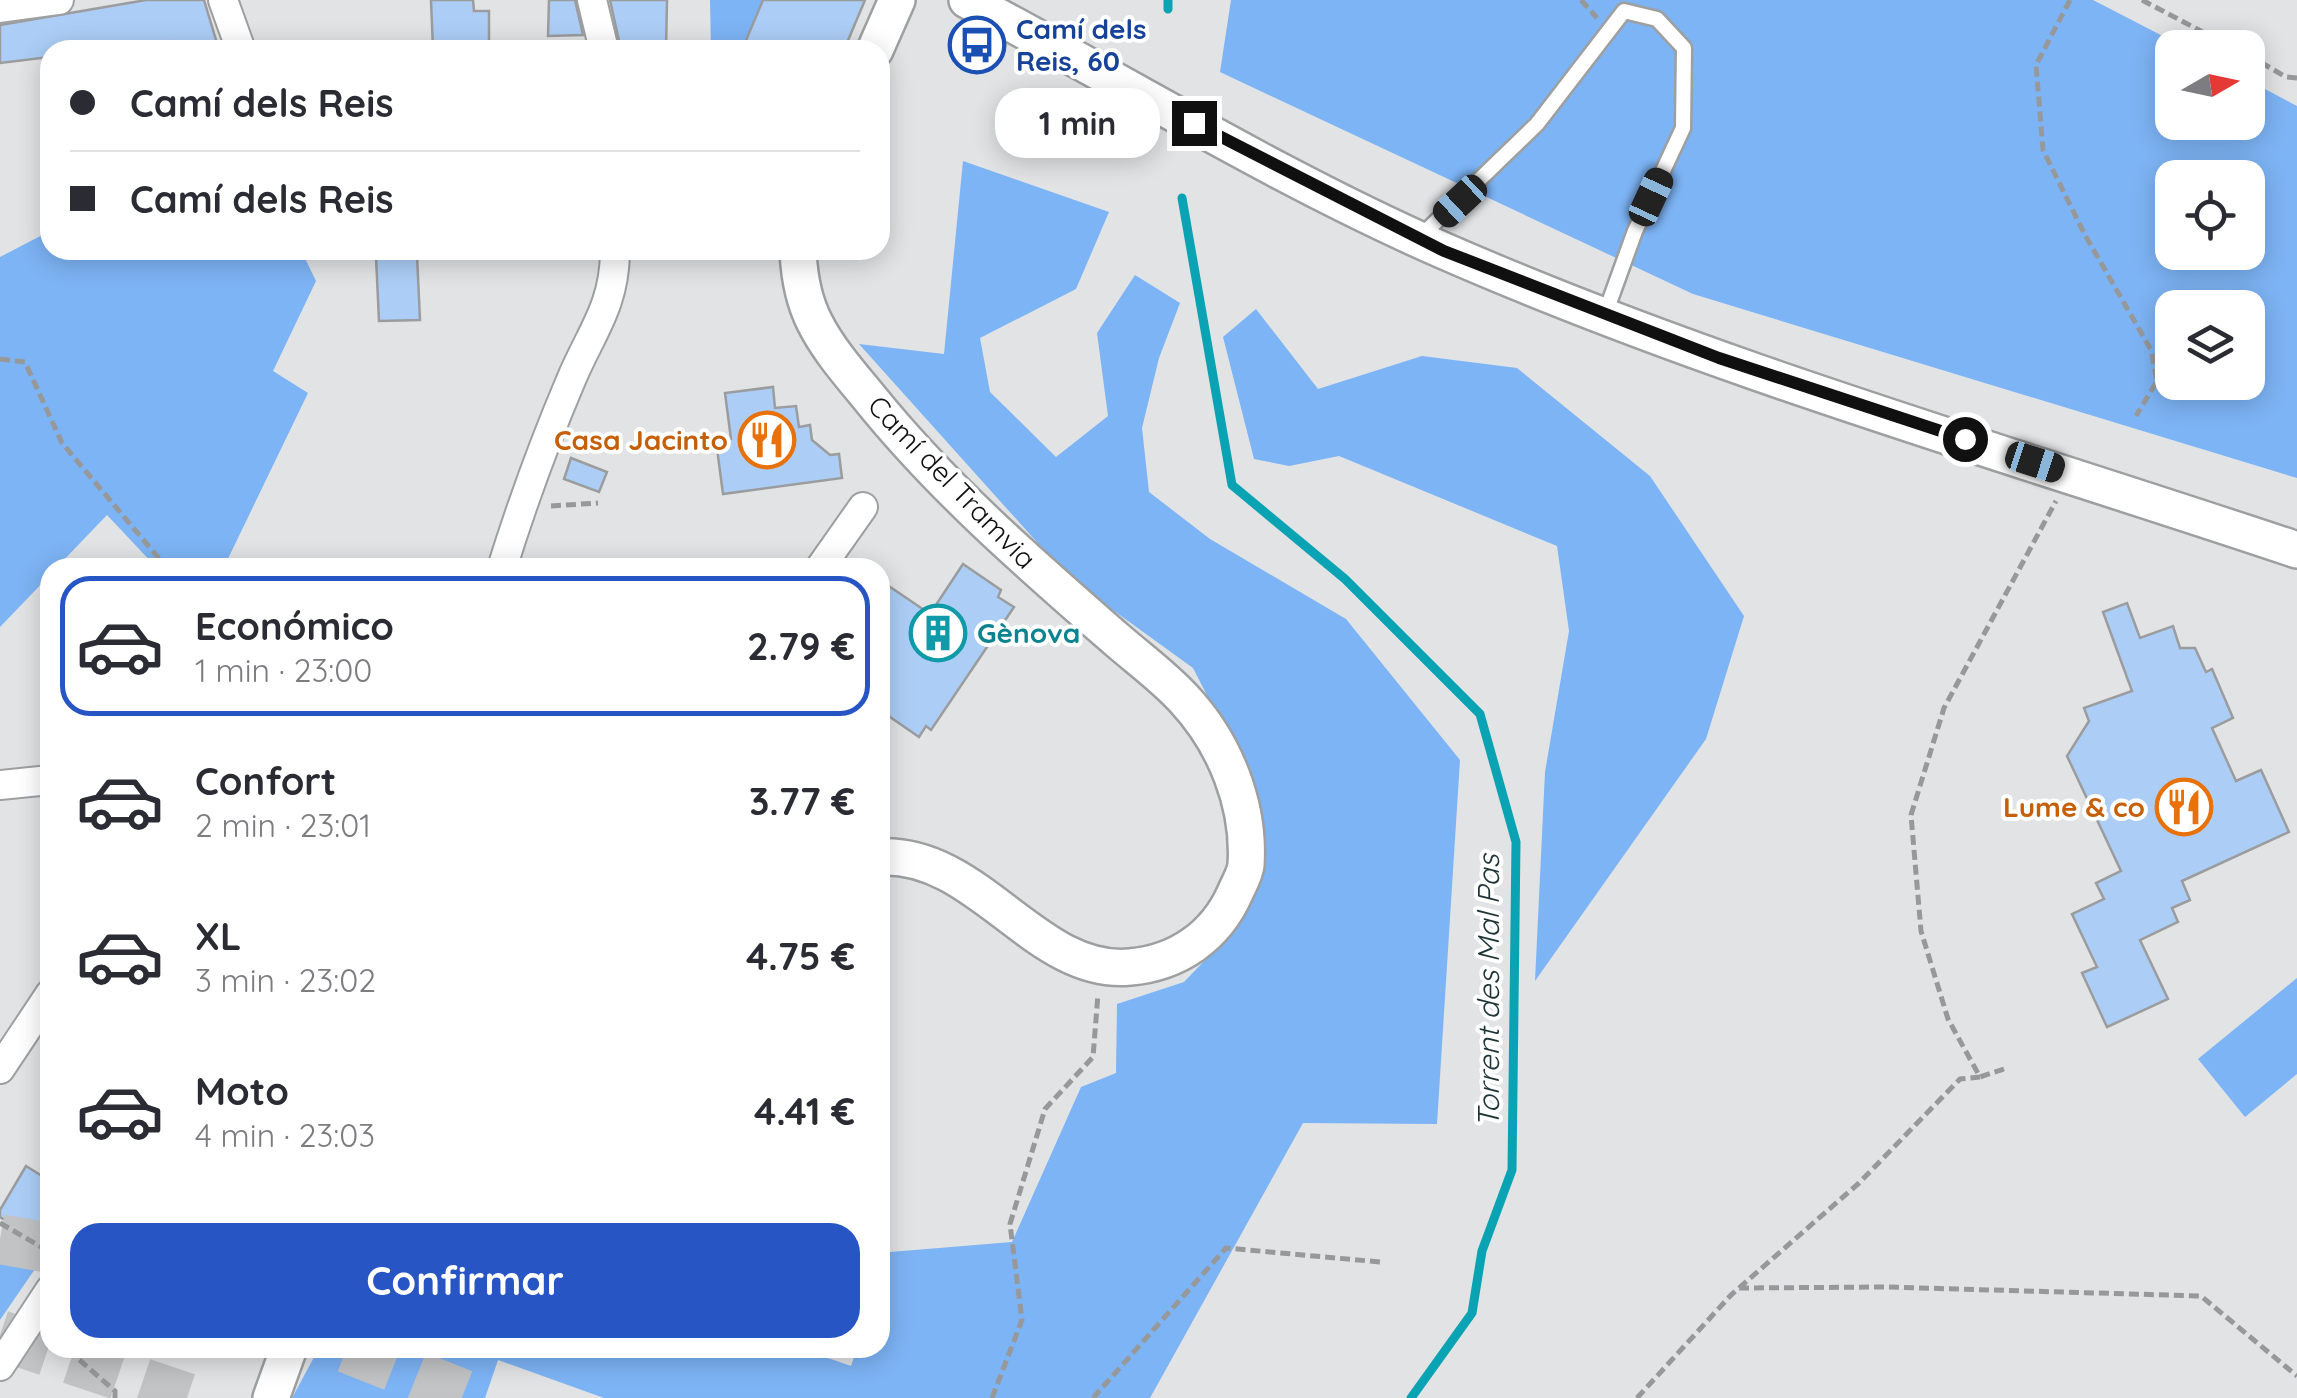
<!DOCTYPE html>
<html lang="es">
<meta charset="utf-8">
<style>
:root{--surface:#fff;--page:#f7f7f7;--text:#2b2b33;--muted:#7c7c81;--line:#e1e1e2;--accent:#2756c4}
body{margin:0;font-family:Quicksand,sans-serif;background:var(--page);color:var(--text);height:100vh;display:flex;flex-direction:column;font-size:38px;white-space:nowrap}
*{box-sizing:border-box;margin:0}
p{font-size:32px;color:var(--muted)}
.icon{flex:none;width:55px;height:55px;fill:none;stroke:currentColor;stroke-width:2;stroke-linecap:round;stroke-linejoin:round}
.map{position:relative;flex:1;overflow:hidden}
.sheet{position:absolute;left:40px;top:558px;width:850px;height:800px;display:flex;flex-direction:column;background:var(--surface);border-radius:30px;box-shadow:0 5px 25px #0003}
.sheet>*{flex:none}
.banner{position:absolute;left:40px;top:40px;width:850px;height:220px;border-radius:30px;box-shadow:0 5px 25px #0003;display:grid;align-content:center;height:220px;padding:0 30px;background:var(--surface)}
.needle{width:65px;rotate:81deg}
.fabs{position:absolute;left:2155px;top:30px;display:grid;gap:20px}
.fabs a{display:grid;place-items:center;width:110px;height:110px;border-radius:20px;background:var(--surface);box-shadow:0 5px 25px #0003;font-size:50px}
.end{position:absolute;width:45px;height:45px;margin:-22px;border:12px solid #101011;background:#fff;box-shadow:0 0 0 5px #fff}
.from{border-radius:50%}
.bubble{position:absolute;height:70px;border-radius:30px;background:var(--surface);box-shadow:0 5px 25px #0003;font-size:32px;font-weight:700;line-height:70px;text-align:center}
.car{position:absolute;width:30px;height:60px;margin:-30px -15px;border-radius:12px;box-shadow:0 0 8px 2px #0007;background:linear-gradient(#222 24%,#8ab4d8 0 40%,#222 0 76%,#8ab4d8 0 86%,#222 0)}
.banner b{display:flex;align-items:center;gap:35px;height:95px;font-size:38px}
.banner b+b{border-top:2px solid var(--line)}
.banner i{width:25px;height:25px;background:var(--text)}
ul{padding:18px 0 0;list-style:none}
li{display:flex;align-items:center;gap:30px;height:140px;margin:0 20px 15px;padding:0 10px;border:5px solid transparent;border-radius:30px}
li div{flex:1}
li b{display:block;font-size:38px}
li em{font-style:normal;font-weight:700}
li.current{border-color:var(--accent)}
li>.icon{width:90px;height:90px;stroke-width:1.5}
.button{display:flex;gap:20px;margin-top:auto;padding:20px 30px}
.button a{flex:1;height:115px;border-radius:30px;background:var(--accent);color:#fff;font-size:40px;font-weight:700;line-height:115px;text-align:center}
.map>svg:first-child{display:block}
.green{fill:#7db4f5;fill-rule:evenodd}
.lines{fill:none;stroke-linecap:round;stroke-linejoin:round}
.stream{stroke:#0aa3b3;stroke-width:9}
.building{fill:#accef6;stroke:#9b9c9e;stroke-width:2.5}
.motorway-tunnel{stroke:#c2c3c5;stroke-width:50;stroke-dasharray:50 25;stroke-linecap:butt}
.service-casing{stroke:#9d9fa0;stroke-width:19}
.minor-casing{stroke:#9d9fa0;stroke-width:32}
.tertiary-casing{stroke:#9d9fa0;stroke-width:40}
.path{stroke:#97989a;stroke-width:5;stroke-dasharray:10 5;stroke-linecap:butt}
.service{stroke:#fff;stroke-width:14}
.minor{stroke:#fff;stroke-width:28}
.tertiary{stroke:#fff;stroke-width:35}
.route{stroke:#101011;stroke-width:12}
.labels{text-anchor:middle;stroke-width:8;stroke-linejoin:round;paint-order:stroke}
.transit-label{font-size:28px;font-weight:bold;fill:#164399;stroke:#fff;text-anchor:start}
.food-label{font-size:28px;font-weight:bold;fill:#c56008;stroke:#fff;text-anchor:end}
.street-label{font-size:28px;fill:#101011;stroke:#fff}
.culture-label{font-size:28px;font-weight:bold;fill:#0d838f;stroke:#fff;text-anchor:start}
.water-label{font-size:30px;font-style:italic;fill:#1e3437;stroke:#fff}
</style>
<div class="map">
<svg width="2297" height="1398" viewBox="0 0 2297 1398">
<rect width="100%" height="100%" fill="#e1e3e5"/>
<!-- green -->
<path class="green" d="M 710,0 L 763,0 L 742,50 L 711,50 Z
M 1231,0 L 2093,0 L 2184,47 L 2172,48 L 2172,122 L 2248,122 L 2248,80 L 2297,106 L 2297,478 L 1693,294 L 1220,72 ZM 2172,178 L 2248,178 L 2248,252 L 2172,252 ZM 2172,308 L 2248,308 L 2248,382 L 2172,382 Z
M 963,161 L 1109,212 L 1076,289 L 980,338 L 990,392 L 1056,457 L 1108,416 L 1097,333 L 1135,275 L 1180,303 L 1159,358 L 1142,428 L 1149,492 L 1210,539 L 1346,619 L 1460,760 L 1437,1124 L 1303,1123 L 1150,1398 L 604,1398 L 498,1360 L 485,1398 L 292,1398 L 319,1348 L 799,1348 L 851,1366 L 857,1348 L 880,1348 L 880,1281 L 890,1252 L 1012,1242 L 1081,1087 L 1116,1073 L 1117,1004 L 1184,982 L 1237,927 L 1255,875 L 1234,748 L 1193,668 L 1070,579 L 859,344 L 944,354 Z
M 50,231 L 50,250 L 301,250 L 316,281 L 273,371 L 308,393 L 224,567 L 156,567 L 107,515 L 57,567 L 50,568 L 50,575 L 0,627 L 0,257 Z
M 1256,309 L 1318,389 L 1422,356 L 1517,368 L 1650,476 L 1744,616 L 1706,739 L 1535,981 L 1545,772 L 1569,631 L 1557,546 L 1339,456 L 1289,466 L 1254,459 L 1223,337 Z
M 2297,978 L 2297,1074 L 2245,1117 L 2198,1059 Z
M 0,1242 L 35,1269 L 0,1320 Z"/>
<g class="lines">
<!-- stream -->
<path class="stream" d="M 1168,9 L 1168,0
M 1182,198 L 1232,485 L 1345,579 L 1480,714 L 1516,842 L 1512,1170 L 1482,1251 L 1472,1313 L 1411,1398"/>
</g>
<!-- building -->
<path class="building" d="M 146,0 L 204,0 L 219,50 L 174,50 L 171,41 L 101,50 L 50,50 L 50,57 L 0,63 L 0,25 Z
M 431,0 L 473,0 L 474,11 L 489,11 L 489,50 L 433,50 Z
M 549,0 L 575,0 L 583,35 L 548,36 Z
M 610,0 L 667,0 L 666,50 L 621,50 Z
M 763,0 L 865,0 L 844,50 L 742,50 Z
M 417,255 L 420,320 L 379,321 L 376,257 Z
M 773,387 L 775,408 L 796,406 L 799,427 L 810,425 L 812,440 L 830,455 L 839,454 L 842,478 L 723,494 L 716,441 L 731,439 L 725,393 Z
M 571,458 L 607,472 L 599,492 L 564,479 Z
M 963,564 L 1001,590 L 998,597 L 1014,607 L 931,730 L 926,726 L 919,737 L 880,710 L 880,580 L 930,614 Z
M 2127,603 L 2140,638 L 2173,626 L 2180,648 L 2195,648 L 2206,672 L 2212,669 L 2233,718 L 2212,728 L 2236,781 L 2261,770 L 2289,832 L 2182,881 L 2190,900 L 2172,908 L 2178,922 L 2140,940 L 2168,999 L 2107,1027 L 2082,973 L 2097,967 L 2072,914 L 2104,899 L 2096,883 L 2121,871 L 2067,756 L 2089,721 L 2084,708 L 2132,691 L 2103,612 Z
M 26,1166 L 50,1181 L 50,1247 L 0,1217 L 0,1210 Z"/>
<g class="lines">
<!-- motorway-tunnel -->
<path class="motorway-tunnel" d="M 0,1239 L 50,1248
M 0,1335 L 187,1398
M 347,1348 L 472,1398"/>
<!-- service casing -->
<g class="service-casing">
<path id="service" d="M 1421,236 L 1537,124 L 1624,11 L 1657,19 L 1684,48 L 1683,128 L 1635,231 L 1605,314"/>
</g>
<!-- minor casing -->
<g class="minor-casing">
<path id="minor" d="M 223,0 L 241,50
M 592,0 L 604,50
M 0,8 L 59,0
M 502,568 C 522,504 545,441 571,380 C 591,332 615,306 615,250
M 820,568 L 863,507
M 0,785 L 50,780
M 0,1069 L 50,994
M 0,1366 L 50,1290"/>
</g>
<!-- tertiary casing -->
<g class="tertiary-casing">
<path id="tertiary" d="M 967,0 C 1125,83 1278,178 1442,250 C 1718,371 2011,454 2297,550
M 875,50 L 897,0
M 798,250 C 799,275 803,300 815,323 C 828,349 849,373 868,396 C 941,487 1029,563 1116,639 C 1139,659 1164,677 1184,699 C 1225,743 1250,805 1246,865 C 1245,874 1239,884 1235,893 C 1216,936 1178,963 1130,967 C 1036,976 979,852 880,857
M 271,1398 L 289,1348"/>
</g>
<!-- path -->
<path class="path" d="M 1581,0 L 1597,18
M 2070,0 L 2036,65 L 2043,150 L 2085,235 L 2151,350 L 2157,381 L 2136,416
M 2142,0 L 2233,48
M 2248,55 L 2286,77 L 2297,78
M 0,359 L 25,362 L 62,443 L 167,568
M 551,506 L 598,503
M 2004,1069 L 1980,1077 L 1948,1019 L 1921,931 L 1911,815 L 1944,708 L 2056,501
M 0,1223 L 50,1252
M 1739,1288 L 1887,1287 L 2201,1296 L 2297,1376
M 68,1350 L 115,1391 L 115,1398
M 992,1398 L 1022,1320 L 1010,1224 L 1045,1109 L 1093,1057 L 1098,994
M 1093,1398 L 1226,1248 L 1380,1262
M 1637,1398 L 1731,1295 L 1859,1183 L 1960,1079 L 1980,1077"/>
<!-- service -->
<use href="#service" class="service"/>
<!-- minor -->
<use href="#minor" class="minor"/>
<!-- tertiary -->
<use href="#tertiary" class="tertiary"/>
</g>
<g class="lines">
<!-- route -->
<path class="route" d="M 1194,123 L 1444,251 L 1719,358 L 1965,439"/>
</g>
<!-- icons -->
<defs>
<g id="bus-ring" transform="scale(2.875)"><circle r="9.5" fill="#fff" stroke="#1a4fb4" stroke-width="1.5"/><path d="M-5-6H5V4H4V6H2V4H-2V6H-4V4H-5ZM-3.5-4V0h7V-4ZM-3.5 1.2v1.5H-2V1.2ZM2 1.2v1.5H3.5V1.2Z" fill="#1a4fb4"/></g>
<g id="restaurant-ring" transform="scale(2.875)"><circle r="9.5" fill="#fff" stroke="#e8710a" stroke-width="1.5"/><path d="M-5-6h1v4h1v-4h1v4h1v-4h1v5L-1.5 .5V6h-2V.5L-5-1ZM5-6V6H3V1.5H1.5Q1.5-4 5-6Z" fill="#e8710a"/></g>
<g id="building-ring" transform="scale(2.875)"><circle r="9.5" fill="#fff" stroke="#0f9aa8" stroke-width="1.5"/><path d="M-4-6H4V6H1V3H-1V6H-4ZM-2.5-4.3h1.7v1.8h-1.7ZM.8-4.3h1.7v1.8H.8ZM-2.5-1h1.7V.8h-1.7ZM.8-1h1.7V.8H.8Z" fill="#0f9aa8"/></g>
</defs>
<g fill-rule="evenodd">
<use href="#bus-ring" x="977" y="45"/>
<use href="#restaurant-ring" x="767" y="440"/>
<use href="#building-ring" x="938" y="633"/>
<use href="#restaurant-ring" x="2184" y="807"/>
</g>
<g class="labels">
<!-- transit labels -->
<g class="transit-label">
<text x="1016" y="39">Camí dels<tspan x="1016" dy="32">Reis, 60</tspan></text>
</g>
<!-- food labels -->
<g class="food-label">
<text x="728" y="450">Casa Jacinto</text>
<text x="2145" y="817">Lume &amp; co</text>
</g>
<!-- street labels -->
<g class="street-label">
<text transform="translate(952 482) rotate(46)" y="10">Camí del Tramvia</text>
</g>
<!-- culture labels -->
<g class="culture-label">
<text x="977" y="643">Gènova</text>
</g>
<!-- water labels -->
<g class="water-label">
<text transform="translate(1489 991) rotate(-90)" y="10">Torrent des Mal Pas</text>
</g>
</g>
</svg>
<div class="fabs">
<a><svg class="needle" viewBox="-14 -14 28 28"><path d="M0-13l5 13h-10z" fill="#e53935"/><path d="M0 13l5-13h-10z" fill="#7c7c81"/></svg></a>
<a><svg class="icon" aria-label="locate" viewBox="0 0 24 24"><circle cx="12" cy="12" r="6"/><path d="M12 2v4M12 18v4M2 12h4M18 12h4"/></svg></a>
<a><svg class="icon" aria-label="layers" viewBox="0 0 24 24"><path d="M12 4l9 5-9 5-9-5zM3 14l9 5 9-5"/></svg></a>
</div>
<i class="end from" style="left:1965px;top:439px"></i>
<i class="end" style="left:1194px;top:123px"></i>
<div class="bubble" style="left:995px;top:88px;width:165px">1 min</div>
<i class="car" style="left:1651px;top:197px;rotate:25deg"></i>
<i class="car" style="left:1460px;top:201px;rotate:227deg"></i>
<i class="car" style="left:2035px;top:462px;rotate:108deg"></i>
<div class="banner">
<b><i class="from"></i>Camí dels Reis</b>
<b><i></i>Camí dels Reis</b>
</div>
<section class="sheet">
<ul>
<li class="current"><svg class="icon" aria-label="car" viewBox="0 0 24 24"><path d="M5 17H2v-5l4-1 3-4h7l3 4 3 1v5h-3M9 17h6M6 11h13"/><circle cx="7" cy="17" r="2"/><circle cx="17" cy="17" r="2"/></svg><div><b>Económico</b><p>1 min · 23:00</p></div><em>2.79 €</em></li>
<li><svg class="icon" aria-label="car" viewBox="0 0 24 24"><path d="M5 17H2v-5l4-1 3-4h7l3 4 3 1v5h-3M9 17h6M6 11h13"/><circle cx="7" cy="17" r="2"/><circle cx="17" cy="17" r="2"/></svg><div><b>Confort</b><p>2 min · 23:01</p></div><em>3.77 €</em></li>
<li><svg class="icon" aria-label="car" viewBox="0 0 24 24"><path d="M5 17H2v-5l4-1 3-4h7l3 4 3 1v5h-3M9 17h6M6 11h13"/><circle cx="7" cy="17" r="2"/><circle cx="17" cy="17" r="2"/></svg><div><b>XL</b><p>3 min · 23:02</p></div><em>4.75 €</em></li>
<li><svg class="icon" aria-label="car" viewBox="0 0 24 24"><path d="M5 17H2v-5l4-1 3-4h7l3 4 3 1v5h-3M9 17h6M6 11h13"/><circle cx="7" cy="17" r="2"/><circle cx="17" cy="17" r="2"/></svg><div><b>Moto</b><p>4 min · 23:03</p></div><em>4.41 €</em></li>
</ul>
<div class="button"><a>Confirmar</a></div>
</section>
</div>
